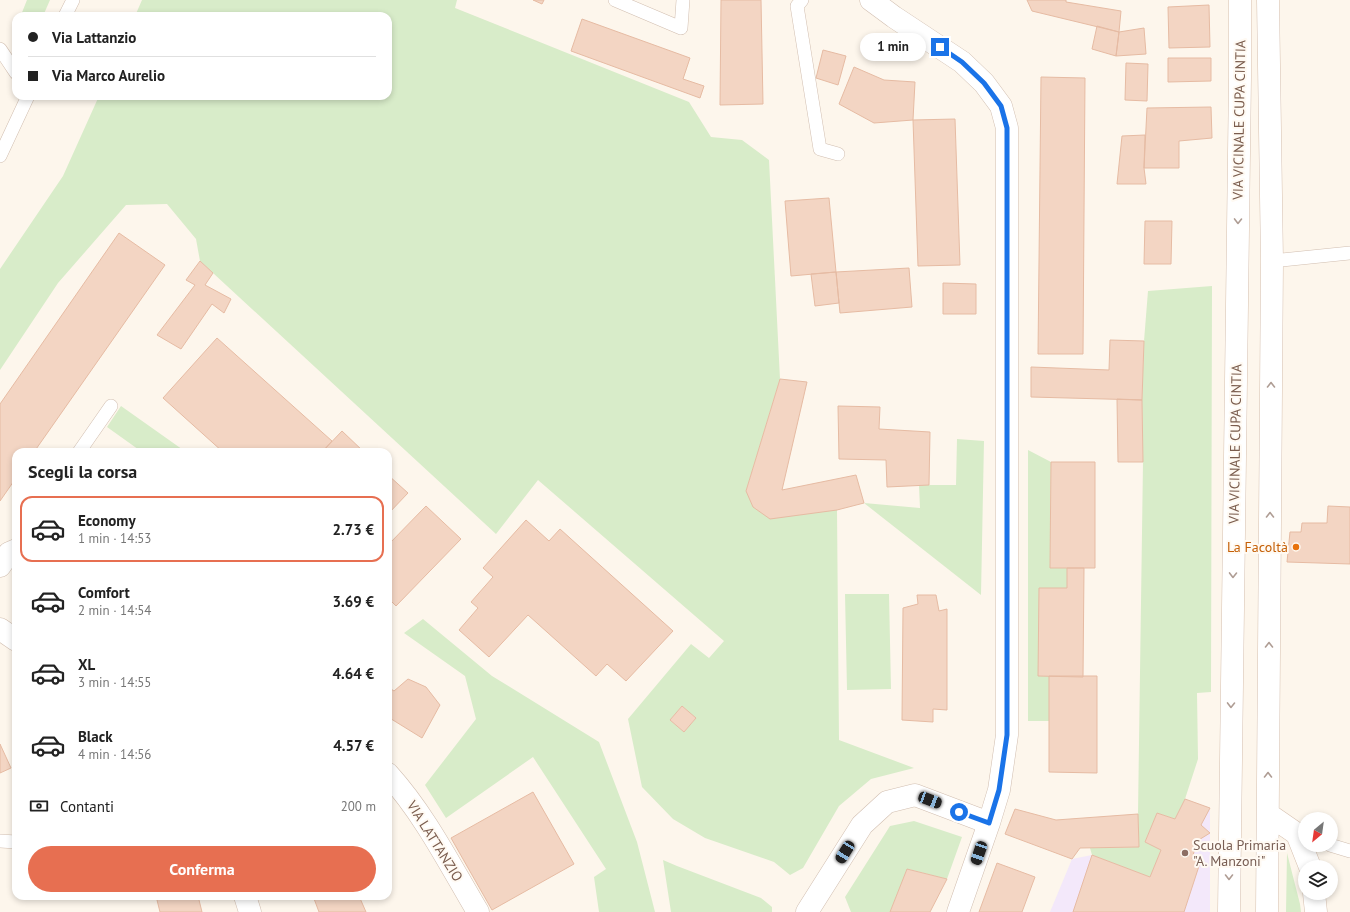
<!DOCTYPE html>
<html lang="it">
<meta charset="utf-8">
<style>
:root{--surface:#fff;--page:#f6f6f6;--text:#222;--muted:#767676;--line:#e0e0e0;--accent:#e76f51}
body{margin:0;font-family:"PT Sans",sans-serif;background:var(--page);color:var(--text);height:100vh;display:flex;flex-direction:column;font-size:15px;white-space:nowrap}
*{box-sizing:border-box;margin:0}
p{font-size:13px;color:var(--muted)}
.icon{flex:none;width:22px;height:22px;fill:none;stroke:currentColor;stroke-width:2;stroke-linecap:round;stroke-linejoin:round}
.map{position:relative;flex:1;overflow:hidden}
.drawer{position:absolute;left:12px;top:448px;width:380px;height:452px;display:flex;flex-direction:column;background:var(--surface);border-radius:12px;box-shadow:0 2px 6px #0003}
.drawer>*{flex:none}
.banner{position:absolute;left:12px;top:12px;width:380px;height:88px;border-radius:12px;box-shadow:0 2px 6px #0003;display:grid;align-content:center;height:88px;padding:0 16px;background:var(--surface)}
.needle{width:26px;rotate:209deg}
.buttons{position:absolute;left:1298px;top:812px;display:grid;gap:8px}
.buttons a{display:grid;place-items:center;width:40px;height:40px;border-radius:50%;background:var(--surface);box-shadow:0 2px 6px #0003;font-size:20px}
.end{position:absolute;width:18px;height:18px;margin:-9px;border:5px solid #1a73e8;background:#fff;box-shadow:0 0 0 2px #fff}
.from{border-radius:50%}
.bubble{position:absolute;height:28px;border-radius:14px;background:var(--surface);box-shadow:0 2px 6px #0003;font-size:13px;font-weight:800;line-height:28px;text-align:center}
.car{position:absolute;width:12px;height:24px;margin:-12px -6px;border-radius:5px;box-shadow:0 0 3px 1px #0007;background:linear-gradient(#222 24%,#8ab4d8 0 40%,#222 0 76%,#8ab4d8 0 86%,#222 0)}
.banner b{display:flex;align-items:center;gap:14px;height:38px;font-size:15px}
.banner b+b{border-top:1px solid var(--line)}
.banner i{width:10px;height:10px;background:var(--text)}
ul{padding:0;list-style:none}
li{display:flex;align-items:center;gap:12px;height:66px;margin:0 8px 6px;padding:0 8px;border:2px solid transparent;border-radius:12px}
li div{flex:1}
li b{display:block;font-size:15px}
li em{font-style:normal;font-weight:800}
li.on{border-color:var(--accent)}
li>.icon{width:36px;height:36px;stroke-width:1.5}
h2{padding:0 16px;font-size:18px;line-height:48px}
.pay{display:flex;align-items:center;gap:10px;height:44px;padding:0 16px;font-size:15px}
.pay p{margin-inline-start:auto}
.primary-button{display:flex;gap:8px;margin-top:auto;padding:8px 16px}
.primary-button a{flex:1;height:46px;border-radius:24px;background:var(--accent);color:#fff;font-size:16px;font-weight:800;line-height:46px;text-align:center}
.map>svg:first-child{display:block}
.education{fill:#f3e8fa}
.green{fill:#d8ecc9;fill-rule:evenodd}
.building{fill:#f3d5c3;stroke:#e6bba3}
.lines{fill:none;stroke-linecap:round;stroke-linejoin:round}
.service-casing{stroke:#d1beb0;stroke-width:14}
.minor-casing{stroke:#d1beb0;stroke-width:23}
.secondary-casing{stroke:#d6c0b0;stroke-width:23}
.service{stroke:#fff;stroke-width:13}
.minor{stroke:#fff;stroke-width:22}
.secondary{stroke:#fff;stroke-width:22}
.oneway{stroke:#af9d94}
.route{stroke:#1a73e8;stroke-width:5}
.food-dot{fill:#e8710a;stroke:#fffaf3;stroke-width:1.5}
.education-dot{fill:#8d6e63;stroke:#fffaf3;stroke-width:1.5}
.labels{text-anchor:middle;stroke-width:4;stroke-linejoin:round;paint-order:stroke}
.street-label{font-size:14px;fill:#7a5c4d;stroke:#fffaf3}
.food-label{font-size:14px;fill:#c56008;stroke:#fffaf3;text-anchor:end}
.education-label{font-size:14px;fill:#785e54;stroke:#fffaf3;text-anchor:start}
</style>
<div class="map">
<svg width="1350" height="912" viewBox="0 0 1350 912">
<rect width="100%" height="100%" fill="#fdf6ec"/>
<!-- education -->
<path class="education" d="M 1185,799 L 1210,808 L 1210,912 L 1050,912 L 1072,859 L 1092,855 L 1150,877 L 1145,842 L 1157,813 L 1175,819 Z"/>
<!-- green -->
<path class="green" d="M 27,0 L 50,0 L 43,16 L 23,16 L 21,15 Z
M 142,0 L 457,0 L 455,8 L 689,102 L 711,137 L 742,140 L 769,160 L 780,379 L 746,491 L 837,510 L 839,740 L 914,768 L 871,779 L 839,806 L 803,868 L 790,875 L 774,862 L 705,838 L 673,819 L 642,787 L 628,719 L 691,644 L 709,658 L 724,641 L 538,480 L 496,534 L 200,261 L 196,239 L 167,204 L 126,205 L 58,283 L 0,370 L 0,269 L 63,176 L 99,96 L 388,96 L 388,16 L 135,16 ZM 682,706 L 696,718 L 684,732 L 670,720 Z
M 1212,286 L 1211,692 L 1197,693 L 1198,759 L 1185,799 L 1175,819 L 1157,813 L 1145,842 L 1161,850 L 1150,877 L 1092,855 L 1090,848 L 1139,847 L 1138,814 L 1143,462 L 1142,400 L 1144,341 L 1148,291 Z
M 121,406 L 186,452 L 142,452 L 107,427 Z
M 957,439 L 984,441 L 981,595 L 864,503 L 920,508 L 919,485 L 956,485 Z
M 1028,450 L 1051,462 L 1050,568 L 1067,568 L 1067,588 L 1049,676 L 1049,721 L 1028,721 Z
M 845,594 L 889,594 L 891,689 L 847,690 Z
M 423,619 L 492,676 L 599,742 L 637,842 L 655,912 L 599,912 L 594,877 L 606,869 L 533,757 L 446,818 L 425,785 L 476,719 L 465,676 L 404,633 Z
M 914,821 L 962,837 L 947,879 L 908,869 L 890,912 L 851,912 L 845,897 L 890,826 Z
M 1287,853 L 1300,904 L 1301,912 L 1286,912 Z
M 663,860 L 677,866 L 761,898 L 772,907 L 772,912 L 671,912 Z"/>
<!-- building -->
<path class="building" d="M 533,0 L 544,0 L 542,4 Z
M 721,0 L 761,0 L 763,104 L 720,105 Z
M 1027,0 L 1066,0 L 1066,2 L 1121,11 L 1119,32 L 1032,11 Z
M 1209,5 L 1210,47 L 1169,48 L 1168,7 Z
M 582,19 L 690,58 L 683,79 L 704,86 L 700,98 L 571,51 Z
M 1097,26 L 1119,32 L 1116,56 L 1092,49 Z
M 1144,28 L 1146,54 L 1116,56 L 1119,32 Z
M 823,50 L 846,56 L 838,85 L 816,78 Z
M 1168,58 L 1211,58 L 1211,81 L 1168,82 Z
M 1126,63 L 1148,64 L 1147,101 L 1125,100 Z
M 854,67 L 884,80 L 915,82 L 913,120 L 874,123 L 839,104 Z
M 1041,77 L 1085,78 L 1083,354 L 1038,354 Z
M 1211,107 L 1212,138 L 1179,141 L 1179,168 L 1144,168 L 1147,108 Z
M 955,119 L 960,265 L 918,266 L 913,120 Z
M 1145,135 L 1144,168 L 1146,184 L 1117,184 L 1122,136 Z
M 829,198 L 836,272 L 791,276 L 785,201 Z
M 1145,221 L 1172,221 L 1171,264 L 1144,264 Z
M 119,233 L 165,265 L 34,452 L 16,452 L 16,478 L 0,501 L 0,404 Z
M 200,261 L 213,273 L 205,285 L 231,299 L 224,313 L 212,304 L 181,349 L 157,335 L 195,285 L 186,280 Z
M 909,268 L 912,307 L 840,313 L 836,272 Z
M 836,272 L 839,303 L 815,306 L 811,274 Z
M 943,283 L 976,284 L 976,314 L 943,314 Z
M 217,338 L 332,441 L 322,452 L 223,452 L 163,398 Z
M 1110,340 L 1144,341 L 1142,400 L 1031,397 L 1031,367 L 1109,370 Z
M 780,379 L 807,382 L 782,490 L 856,475 L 864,503 L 837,510 L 770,519 L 753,507 L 746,491 Z
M 1117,399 L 1142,400 L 1143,462 L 1118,462 Z
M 838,406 L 880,407 L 879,429 L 930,432 L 929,485 L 887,487 L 886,460 L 839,459 Z
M 342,431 L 364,452 L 322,452 Z
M 1051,462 L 1095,462 L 1095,568 L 1050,568 Z
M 388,475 L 408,493 L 388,514 Z
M 426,506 L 461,539 L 396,606 L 388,598 L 388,545 Z
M 1328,506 L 1350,507 L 1350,564 L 1287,562 L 1290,532 L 1301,532 L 1302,523 L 1327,523 Z
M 526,520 L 549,541 L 560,529 L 673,631 L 626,681 L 607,664 L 596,676 L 528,615 L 489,657 L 459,630 L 478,608 L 471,602 L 493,577 L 483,568 Z
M 1067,568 L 1084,568 L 1083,677 L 1038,676 L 1039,588 L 1067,588 Z
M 917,595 L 936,595 L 939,611 L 947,609 L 947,710 L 933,709 L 933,722 L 902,720 L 903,608 L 918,604 Z
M 1049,676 L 1097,676 L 1097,773 L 1049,772 Z
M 408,679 L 426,687 L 440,705 L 422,738 L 388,717 L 388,687 L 394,691 Z
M 682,706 L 696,718 L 684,732 L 670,720 Z
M 0,744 L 11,768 L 0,773 Z
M 533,792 L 574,864 L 492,910 L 451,838 Z
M 1185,799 L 1210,808 L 1201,825 L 1210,833 L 1197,841 L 1192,859 L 1200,863 L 1184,912 L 1073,912 L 1092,855 L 1150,877 L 1161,850 L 1145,842 L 1157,813 L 1175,819 Z
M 1015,809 L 1056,820 L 1138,814 L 1139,847 L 1080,848 L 1072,859 L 1005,834 Z
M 997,863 L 1035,877 L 1022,912 L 979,912 Z
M 907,869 L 947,879 L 930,912 L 890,912 Z
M 156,896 L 198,896 L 202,912 L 160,912 Z
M 313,896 L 359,896 L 366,912 L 319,912 Z"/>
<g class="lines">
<!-- service casing -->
<g class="service-casing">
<path id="service" d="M 615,0 L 681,28 L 683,0
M 802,0 L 797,6 L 820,149 L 838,154
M 65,16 L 73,0
M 0,49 L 16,73
M 0,156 L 28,96
M 1272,261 L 1350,253
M 79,452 L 111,406
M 0,841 L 16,842
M 1330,845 L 1350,851"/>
</g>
<!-- minor casing -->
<g class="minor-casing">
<path id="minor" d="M 871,0 L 894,17 L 962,62 L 984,83 L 1001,106 L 1007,128 L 1007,735 L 999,790 L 989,823 L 958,912
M 0,566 L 9,553 L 16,550
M 0,629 L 16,640
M 388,774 C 425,815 450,865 478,912
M 245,896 L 250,912
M 807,912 L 862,825 L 887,802 L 915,795 L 989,823"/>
</g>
<!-- secondary casing -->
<g class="secondary-casing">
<path id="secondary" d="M 1268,814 L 1297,834 L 1310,867
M 1314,893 L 1316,912
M 1229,912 L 1240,77 L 1240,0
M 1267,912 L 1272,261 L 1268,0"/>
</g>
<!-- service -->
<use href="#service" class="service"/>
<!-- minor -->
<use href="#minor" class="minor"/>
<!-- secondary -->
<use href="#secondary" class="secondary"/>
</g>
<!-- one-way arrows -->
<defs><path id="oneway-chevron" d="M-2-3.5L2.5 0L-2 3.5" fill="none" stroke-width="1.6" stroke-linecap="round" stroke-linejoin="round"/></defs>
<g class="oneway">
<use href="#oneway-chevron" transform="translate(1238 221) rotate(91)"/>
<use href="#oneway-chevron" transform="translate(1271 385) rotate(-90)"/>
<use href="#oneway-chevron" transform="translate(1270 515) rotate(-90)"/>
<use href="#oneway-chevron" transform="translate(1233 575) rotate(91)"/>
<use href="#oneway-chevron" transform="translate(1269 645) rotate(-90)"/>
<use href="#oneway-chevron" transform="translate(1231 705) rotate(91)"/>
<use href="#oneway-chevron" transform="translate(1268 775) rotate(-90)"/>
<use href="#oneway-chevron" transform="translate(1229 877) rotate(90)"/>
</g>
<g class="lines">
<!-- route -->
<path class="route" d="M 940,47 L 962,62 L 984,83 L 1001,106 L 1007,128 L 1007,735 L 999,790 L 989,823 L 959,812"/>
</g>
<!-- markers -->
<circle class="food-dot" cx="1296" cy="547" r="4"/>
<circle class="education-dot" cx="1185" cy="853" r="4"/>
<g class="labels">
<!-- street labels -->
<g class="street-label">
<text transform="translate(1239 120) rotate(-89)" y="5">VIA VICINALE CUPA CINTIA</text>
<text transform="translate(1235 444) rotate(-89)" y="5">VIA VICINALE CUPA CINTIA</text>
<text transform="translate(435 841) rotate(58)" y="5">VIA LATTANZIO</text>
</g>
<!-- food labels -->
<g class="food-label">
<text x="1288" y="552">La Facoltà</text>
</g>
<!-- education labels -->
<g class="education-label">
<text x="1193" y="850">Scuola Primaria<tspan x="1193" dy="16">"A. Manzoni"</tspan></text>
</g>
</g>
</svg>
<div class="buttons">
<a><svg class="needle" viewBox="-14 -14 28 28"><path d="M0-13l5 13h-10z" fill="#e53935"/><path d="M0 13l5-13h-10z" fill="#767676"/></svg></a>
<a><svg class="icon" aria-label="layers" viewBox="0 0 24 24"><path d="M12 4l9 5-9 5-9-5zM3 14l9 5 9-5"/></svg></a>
</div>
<i class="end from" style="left:959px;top:812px"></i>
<i class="end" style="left:940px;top:47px"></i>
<div class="bubble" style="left:860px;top:33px;width:66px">1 min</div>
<i class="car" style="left:930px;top:800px;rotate:111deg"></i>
<i class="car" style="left:845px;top:852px;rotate:212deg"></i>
<i class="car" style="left:979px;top:853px;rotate:199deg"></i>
<div class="banner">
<b><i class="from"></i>Via Lattanzio</b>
<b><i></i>Via Marco Aurelio</b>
</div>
<section class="drawer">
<h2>Scegli la corsa</h2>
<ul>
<li class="on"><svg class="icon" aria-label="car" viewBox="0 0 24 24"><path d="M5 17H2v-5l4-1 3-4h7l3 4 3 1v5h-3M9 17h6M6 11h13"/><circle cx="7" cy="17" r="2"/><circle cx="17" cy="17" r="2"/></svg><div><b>Economy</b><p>1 min · 14:53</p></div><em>2.73 €</em></li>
<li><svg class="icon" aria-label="car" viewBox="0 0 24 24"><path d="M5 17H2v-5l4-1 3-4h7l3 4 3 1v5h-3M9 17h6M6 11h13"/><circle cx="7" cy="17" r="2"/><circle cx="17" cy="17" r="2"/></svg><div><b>Comfort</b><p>2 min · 14:54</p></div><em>3.69 €</em></li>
<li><svg class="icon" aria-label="car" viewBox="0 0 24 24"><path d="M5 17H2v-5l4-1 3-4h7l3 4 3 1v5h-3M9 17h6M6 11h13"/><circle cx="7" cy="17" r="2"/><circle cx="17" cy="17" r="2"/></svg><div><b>XL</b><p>3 min · 14:55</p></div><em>4.64 €</em></li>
<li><svg class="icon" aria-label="car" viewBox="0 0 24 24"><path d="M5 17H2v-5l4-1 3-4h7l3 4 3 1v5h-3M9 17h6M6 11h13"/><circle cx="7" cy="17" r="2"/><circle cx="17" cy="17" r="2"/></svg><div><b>Black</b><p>4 min · 14:56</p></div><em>4.57 €</em></li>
</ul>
<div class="pay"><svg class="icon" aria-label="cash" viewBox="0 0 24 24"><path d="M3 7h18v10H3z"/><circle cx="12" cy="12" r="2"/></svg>Contanti<p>200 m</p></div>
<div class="primary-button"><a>Conferma</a></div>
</section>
</div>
